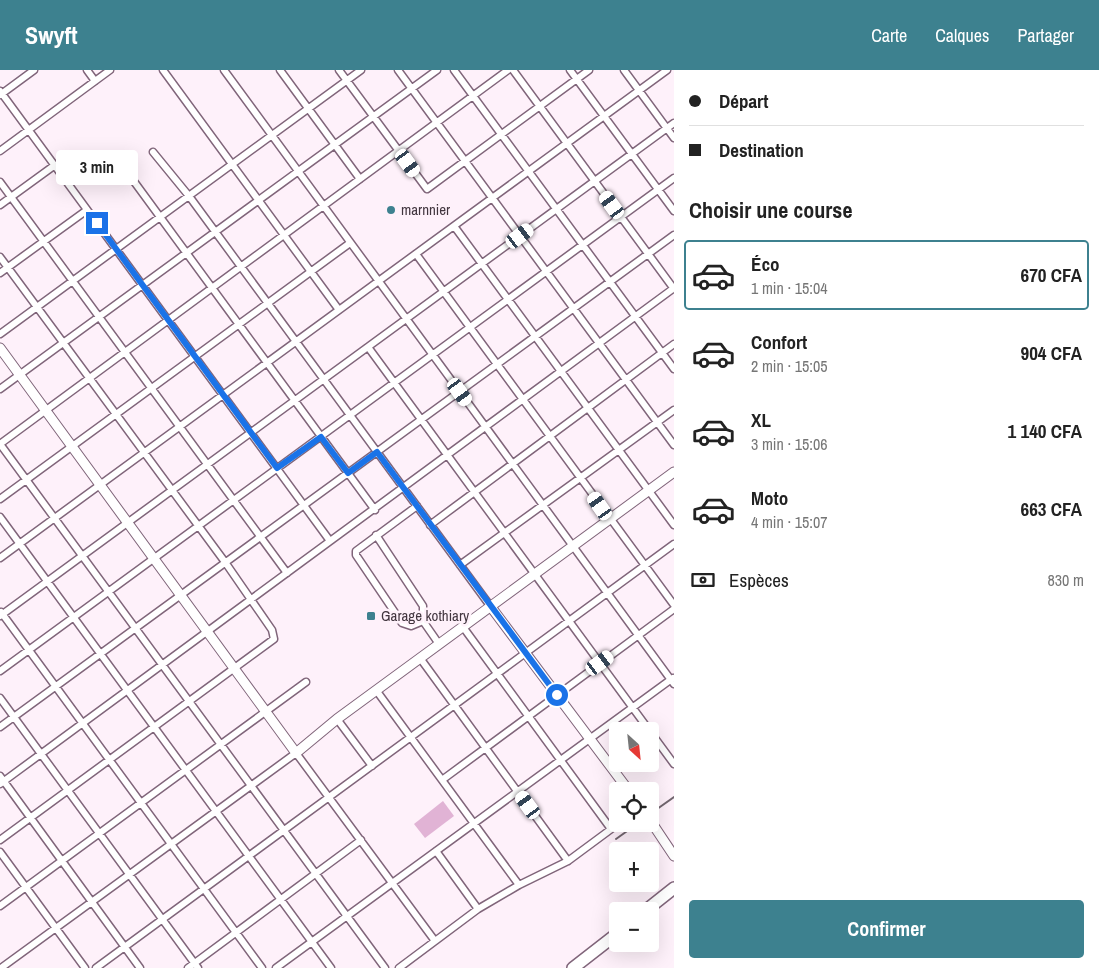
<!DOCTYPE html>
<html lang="fr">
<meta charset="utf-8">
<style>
:root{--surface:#fff;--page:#f2f2f2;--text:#222;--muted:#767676;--line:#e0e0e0;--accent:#3d818f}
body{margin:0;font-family:"Archivo Narrow",sans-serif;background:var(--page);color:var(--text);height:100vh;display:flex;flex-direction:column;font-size:19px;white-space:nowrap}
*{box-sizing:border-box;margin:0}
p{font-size:16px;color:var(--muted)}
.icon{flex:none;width:28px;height:28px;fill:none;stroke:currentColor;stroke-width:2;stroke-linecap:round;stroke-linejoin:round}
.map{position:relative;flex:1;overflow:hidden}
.sheet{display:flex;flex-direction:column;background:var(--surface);width:425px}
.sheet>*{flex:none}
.banner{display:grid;align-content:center;height:110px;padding:0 15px;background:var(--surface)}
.needle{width:32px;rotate:153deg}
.tools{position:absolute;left:609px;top:652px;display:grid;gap:10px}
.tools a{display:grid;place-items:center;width:50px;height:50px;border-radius:5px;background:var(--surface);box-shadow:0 5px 20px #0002;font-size:25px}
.end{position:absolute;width:22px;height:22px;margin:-11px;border:6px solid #1a73e8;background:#fff;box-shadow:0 0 0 2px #fff}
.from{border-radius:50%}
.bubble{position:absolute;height:35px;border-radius:5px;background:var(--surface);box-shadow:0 5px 20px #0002;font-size:16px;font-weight:700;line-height:35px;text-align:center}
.car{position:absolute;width:15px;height:30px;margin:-15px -8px;border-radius:6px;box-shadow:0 0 4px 1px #0007;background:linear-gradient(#fff 24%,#345 0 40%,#fff 0 76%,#345 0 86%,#fff 0)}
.banner b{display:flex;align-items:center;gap:18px;height:48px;font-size:19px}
.banner b+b{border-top:1px solid var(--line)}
.banner i{width:12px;height:12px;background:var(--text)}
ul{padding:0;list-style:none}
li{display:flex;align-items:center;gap:15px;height:70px;margin:0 10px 8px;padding:0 5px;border:2px solid transparent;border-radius:5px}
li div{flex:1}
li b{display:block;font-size:19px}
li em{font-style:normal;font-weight:700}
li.selected{border-color:var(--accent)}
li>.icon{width:45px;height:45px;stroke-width:1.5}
h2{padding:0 15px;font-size:22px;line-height:60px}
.pay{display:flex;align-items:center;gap:12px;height:55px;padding:0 15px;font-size:19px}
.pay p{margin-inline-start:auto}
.button{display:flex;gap:10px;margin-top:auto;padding:10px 15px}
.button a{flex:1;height:58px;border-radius:5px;background:var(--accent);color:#fff;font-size:20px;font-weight:700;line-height:58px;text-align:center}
header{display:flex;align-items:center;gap:30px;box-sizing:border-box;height:70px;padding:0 25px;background:var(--accent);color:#fff}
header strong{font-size:24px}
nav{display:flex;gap:28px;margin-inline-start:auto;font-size:18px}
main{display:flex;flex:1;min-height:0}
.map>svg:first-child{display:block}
.park{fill:#e1b3d5}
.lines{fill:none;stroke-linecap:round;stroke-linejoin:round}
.street-casing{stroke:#80657a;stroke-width:9}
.secondary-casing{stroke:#80657a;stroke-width:11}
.highway-casing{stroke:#80657a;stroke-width:14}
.street{stroke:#fff;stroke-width:6}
.secondary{stroke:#fff;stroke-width:9}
.highway{stroke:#fff;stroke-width:11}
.rail{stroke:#72666f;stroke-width:2}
.route{stroke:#1a73e8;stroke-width:6}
.poi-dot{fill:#3d818f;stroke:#fef1fa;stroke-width:2}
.labels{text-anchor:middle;stroke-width:5;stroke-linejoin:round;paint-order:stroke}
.poi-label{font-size:15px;fill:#41353e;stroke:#fef1fa;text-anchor:start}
</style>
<header>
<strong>Swyft</strong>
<nav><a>Carte</a><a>Calques</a><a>Partager</a></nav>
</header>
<main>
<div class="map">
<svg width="674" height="898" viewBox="0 0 674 898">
<rect width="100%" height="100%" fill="#fef1fa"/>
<!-- park -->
<path class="park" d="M 443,731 L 454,746 L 425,768 L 414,754 Z"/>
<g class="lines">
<!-- street casing -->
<g class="street-casing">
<path id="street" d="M 87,0 L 95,11
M 163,0 L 339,240
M 224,0 L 674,614
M 280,0 L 360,109
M 339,0 L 427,119 L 589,0
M 398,0 L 674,375
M 454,0 L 674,299
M 513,0 L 674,219
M 570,0 L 674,141
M 624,0 L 674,68
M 0,21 L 330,471
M 0,25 L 34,0
M 0,81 L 110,0
M 153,82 L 189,126 L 491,537
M 130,106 L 375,440
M 0,112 L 287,503
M 0,135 L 55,95
M 454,156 L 674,455
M 416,184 L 674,535
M 0,187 L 225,492 L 272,560 L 274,569 L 0,770
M 0,203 L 87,140
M 0,264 L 361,0
M 368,277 L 674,694
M 0,319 L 437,0
M 0,374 L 385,898
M 0,374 L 508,0
M 0,429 L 350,173
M 417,436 L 356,481 L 356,485 L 402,553 L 411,556 L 423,551
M 0,447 L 331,898
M 430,455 L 674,274
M 376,465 L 423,536 L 423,551 L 439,574
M 0,488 L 667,0
M 460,495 L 674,340
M 1,542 L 262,898
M 0,546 L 674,53
M 463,557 L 611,759
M 420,588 L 568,791
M 0,601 L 674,108
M 376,620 L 519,815
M 0,628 L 198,898
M 337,649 L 372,696
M 0,657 L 674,165
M 0,706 L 140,898
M 442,710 L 674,539
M 0,714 L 674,218
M 436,781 L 478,839
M 0,782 L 85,898
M 0,836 L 306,612
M 1,898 L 296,683 L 435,871
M 96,898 L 674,474
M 188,898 L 361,770
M 276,898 L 673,608
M 399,898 L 478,839 L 519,815 L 568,791 L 618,754"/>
</g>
<!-- secondary casing -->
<g class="secondary-casing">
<path id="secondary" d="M 0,278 L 296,683 L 337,649 L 674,402
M 491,537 L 629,721
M 650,750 L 674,786"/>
</g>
<!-- highway casing -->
<g class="highway-casing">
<path id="highway" d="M 645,841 L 674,818
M 573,898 L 618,863"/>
</g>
<!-- street -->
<use href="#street" class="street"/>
<!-- secondary -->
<use href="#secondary" class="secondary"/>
<!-- highway -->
<use href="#highway" class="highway"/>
<!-- rail -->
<path class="rail" d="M 650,744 L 674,727
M 616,769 L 637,754"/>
</g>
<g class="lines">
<!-- route -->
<path class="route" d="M 97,153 L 277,398 L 321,367 L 348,403 L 377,382 L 557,625"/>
</g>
<!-- markers -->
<g class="poi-dot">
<circle cx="391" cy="140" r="5"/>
<rect x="366" y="541" width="10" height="10" rx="2.5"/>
</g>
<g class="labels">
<!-- poi labels -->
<g class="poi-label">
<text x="401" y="145">marnnier</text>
<text x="381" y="551">Garage kothiary</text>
</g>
</g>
</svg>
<div class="tools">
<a><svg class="needle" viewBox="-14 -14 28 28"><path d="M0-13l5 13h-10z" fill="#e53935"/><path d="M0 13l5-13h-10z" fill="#767676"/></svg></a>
<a><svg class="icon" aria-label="locate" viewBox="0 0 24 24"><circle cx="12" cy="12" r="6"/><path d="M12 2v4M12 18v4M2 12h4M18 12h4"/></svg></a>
<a>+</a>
<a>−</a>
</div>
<i class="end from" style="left:557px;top:625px"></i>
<i class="end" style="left:97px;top:153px"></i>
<div class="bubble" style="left:56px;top:80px;width:82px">3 min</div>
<i class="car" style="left:408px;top:93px;rotate:144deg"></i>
<i class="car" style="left:612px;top:135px;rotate:324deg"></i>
<i class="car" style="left:520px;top:166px;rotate:53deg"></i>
<i class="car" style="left:460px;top:322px;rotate:144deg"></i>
<i class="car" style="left:600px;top:436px;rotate:325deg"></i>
<i class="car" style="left:600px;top:593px;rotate:54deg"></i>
<i class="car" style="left:528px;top:735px;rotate:324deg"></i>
</div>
<section class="sheet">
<div class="banner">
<b><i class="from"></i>Départ</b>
<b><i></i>Destination</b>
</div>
<h2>Choisir une course</h2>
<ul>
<li class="selected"><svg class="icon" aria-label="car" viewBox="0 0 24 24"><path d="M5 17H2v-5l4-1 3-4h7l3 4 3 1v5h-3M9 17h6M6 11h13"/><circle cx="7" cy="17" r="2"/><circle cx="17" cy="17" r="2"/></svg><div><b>Éco</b><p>1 min · 15:04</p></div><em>670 CFA</em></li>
<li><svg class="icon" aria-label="car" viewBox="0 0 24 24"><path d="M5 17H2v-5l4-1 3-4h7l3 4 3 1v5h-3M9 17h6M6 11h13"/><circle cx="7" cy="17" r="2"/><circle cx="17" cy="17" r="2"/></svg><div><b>Confort</b><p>2 min · 15:05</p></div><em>904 CFA</em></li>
<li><svg class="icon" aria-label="car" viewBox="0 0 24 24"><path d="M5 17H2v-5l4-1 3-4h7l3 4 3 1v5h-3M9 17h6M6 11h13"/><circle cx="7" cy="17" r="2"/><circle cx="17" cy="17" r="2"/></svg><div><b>XL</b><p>3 min · 15:06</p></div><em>1 140 CFA</em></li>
<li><svg class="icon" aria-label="car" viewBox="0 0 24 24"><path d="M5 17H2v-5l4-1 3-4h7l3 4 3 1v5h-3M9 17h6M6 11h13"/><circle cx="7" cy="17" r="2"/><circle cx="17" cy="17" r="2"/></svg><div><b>Moto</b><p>4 min · 15:07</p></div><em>663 CFA</em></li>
</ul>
<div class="pay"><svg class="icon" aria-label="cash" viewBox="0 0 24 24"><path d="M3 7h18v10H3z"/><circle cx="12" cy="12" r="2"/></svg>Espèces<p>830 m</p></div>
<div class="button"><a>Confirmer</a></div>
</section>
</main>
